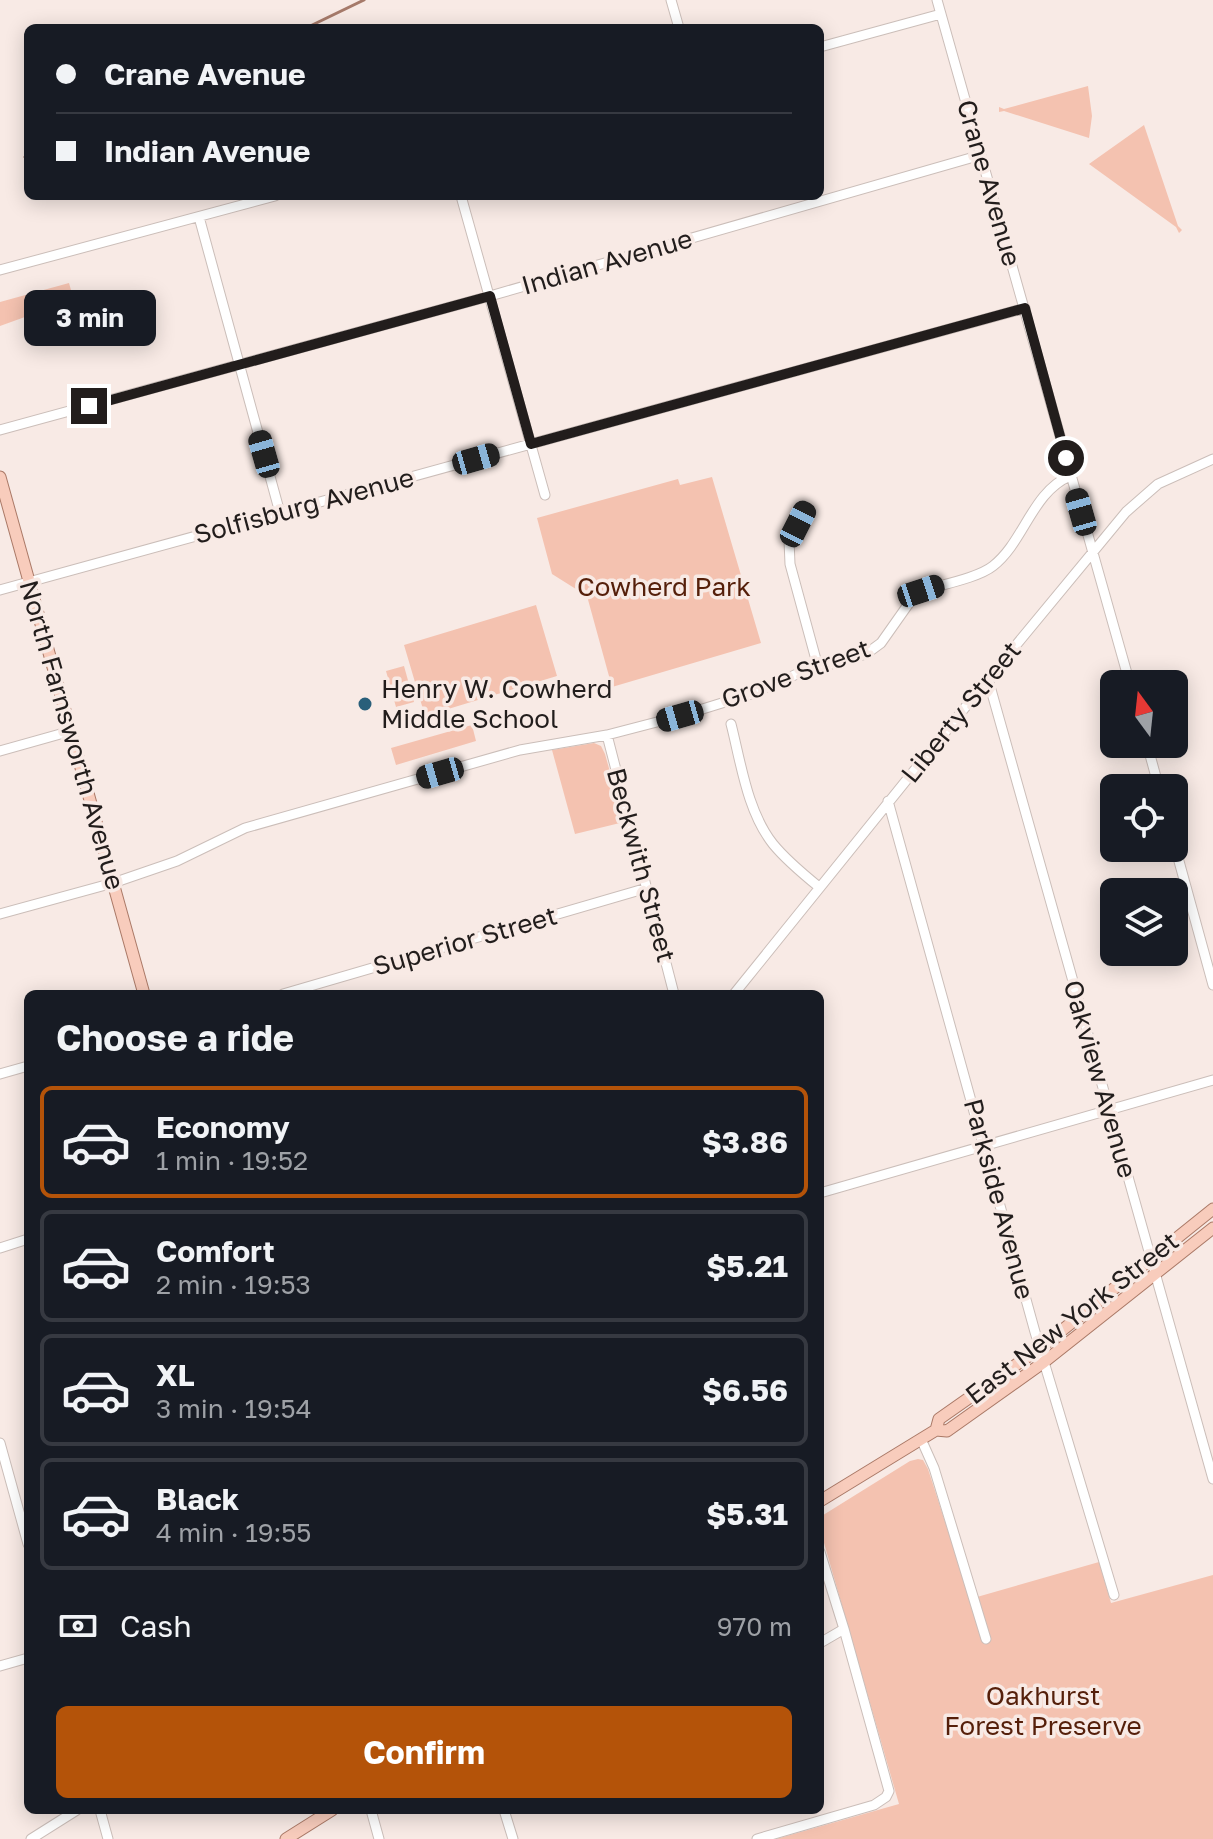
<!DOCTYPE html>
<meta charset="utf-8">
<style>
:root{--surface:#171b24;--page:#20242c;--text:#f1f3f6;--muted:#9ea1a6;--line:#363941;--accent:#b45309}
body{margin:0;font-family:"Golos Text",sans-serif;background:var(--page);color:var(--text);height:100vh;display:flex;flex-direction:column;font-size:30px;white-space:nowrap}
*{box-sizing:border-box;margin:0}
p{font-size:26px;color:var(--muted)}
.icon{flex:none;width:44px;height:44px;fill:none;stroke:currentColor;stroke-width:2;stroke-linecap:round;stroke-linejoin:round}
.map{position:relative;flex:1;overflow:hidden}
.panel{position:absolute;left:24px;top:990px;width:800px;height:824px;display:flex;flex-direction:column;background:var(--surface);border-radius:12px;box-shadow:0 4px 20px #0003}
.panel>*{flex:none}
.top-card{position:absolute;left:24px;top:24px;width:800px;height:176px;border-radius:12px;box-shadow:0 4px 20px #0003;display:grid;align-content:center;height:176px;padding:0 32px;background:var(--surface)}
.needle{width:52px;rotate:345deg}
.controls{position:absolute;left:1100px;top:670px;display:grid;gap:16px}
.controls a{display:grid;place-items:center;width:88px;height:88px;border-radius:12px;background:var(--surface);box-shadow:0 4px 20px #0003;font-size:40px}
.end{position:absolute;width:36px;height:36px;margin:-18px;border:10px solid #221d1c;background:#fff;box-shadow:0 0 0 4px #fff}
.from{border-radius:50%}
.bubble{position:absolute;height:56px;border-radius:12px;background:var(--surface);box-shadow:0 4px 20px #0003;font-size:26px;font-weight:700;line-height:56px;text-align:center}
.car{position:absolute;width:24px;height:48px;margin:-24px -12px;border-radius:10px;box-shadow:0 0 6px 2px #0007;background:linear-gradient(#222 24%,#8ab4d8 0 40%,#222 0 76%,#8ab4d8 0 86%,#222 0)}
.top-card b{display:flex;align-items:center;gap:28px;height:76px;font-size:30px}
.top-card b+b{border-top:2px solid var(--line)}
.top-card i{width:20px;height:20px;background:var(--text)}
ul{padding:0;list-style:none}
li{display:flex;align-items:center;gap:24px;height:112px;margin:0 16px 12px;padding:0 16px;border:4px solid var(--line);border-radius:12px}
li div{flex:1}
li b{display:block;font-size:30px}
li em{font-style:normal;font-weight:700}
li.selected{border-color:var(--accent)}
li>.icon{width:72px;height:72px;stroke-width:1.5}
h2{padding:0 32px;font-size:36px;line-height:96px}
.pay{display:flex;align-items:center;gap:20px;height:88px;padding:0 32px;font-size:30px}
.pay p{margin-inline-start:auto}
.action{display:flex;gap:16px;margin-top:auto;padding:16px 32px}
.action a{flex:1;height:92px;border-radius:12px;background:var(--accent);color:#fff;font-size:32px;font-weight:700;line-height:92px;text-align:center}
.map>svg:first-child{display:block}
.green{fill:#f4c2b0}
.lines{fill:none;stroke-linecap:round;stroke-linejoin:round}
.stream{stroke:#a67a6a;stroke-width:3}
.minor-casing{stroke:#cbbeb9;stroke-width:11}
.major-casing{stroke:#aa7967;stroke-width:13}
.minor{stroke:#fff;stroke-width:9}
.major{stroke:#f8ccbc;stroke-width:11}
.route{stroke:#221d1c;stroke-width:10}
.poi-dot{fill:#295f7a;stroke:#f8eae5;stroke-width:3}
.labels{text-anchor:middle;stroke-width:7;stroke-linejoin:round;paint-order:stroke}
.street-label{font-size:26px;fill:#221d1c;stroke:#f8eae5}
.park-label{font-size:26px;fill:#551f0a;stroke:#f8eae5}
.poi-label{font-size:26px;fill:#221d1c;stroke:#f8eae5;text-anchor:start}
</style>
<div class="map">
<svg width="1213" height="1839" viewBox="0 0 1213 1839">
<rect width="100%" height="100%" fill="#f8eae5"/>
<!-- green -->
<path class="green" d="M 1088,86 L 1092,116 L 1089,138 L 1004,111 L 999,112 L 999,107 L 1004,109 Z
M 1144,125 L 1178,226 L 1182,230 L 1179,233 L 1176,227 L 1089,164 Z
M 69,283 L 75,304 L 57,309 L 47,309 L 0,326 L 0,302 Z
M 712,477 L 761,643 L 612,687 L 587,596 L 552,574 L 537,518 L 678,479 L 680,485 Z
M 536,605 L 557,676 L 425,716 L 404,645 Z
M 404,666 L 414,702 L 396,707 L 386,671 Z
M 472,725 L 476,741 L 396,765 L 391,748 Z
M 594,743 L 601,746 L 605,754 L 624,822 L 575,834 L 552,750 Z
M 918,1459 L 923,1460 L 928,1469 L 970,1599 L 1099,1562 L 1111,1603 L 1213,1575 L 1213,1839 L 776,1839 L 899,1804 L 820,1529 L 820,1517 L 910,1461 Z"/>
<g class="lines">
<!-- stream -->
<path class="stream" d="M 306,28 L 364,0
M 25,157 L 28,160"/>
<!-- minor casing -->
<g class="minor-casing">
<path id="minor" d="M 671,0 L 679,28
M 937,0 L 1130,684
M 820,47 L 941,14
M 461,196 L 545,495
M 199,217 L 280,513
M 0,270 L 275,196
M 0,430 L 490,296 L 981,155
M 806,507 L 789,540 L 790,564 L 818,667
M 0,590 L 1025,308
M 988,679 L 1213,1479
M 731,724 C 741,763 747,811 773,844 C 786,860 803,874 819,887
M 607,735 L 674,994
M 1147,744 L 1159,788
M 0,751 L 71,731
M 888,801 L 1035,1332 L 1114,1595
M 1174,843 L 1213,985
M 0,914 L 113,883 L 177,861 L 245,828 L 520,750 L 607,735 L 680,716 L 751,694 L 797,674 L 866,654 L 881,643 L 912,599 L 921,591 C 940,585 978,578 993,566 C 1024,542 1032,492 1070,476
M 283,994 L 647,888
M 734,994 L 988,679 L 1126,512 L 1158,484 L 1213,459
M 0,1074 L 28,1066
M 820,1193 L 1213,1080
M 0,1248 L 28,1239
M 921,1439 L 934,1468 L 986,1639
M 0,1443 L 28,1544
M 820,1643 L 844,1629
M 0,1666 L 28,1658
M 100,1810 L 108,1839
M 371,1810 L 379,1839
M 504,1810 L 513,1839
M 31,1839 L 77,1810
M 757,1839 L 874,1805 L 886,1797 L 889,1791 L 844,1629 L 820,1552"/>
</g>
<!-- major casing -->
<g class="major-casing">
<path id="major" d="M 0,477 L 144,994
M 936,1430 L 939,1419 L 1040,1348 L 1213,1209
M 820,1501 L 936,1430 L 947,1431 L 1044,1362 L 1213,1228
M 286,1839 L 332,1810"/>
</g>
<!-- minor -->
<use href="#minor" class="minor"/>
<!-- major -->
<use href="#major" class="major"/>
</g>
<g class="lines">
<!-- route -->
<path class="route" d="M 89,406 L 490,296 L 531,444 L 1025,308 L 1066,458"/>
</g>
<!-- markers -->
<circle class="poi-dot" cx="365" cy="704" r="8"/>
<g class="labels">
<!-- street labels -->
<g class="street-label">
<text transform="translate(989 183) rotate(74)" y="9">Crane Avenue</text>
<text transform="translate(607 262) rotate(-16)" y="9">Indian Avenue</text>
<text transform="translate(304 506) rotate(-15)" y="9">Solfisburg Avenue</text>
<text transform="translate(796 674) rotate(-20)" y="9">Grove Street</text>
<text transform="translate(961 712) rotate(-51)" y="9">Liberty Street</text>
<text transform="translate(72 735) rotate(74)" y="9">North Farnsworth Avenue</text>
<text transform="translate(641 865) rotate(75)" y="9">Beckwith Street</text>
<text transform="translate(465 941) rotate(-16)" y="9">Superior Street</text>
<text transform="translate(1100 1079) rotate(74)" y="9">Oakview Avenue</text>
<text transform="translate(999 1199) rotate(75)" y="9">Parkside Avenue</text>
<text transform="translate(1072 1318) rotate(-38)" y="9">East New York Street</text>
</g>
<!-- park labels -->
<g class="park-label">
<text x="664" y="596">Cowherd Park</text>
<text x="1043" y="1705">Oakhurst<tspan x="1043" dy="30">Forest Preserve</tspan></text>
</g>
<!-- poi labels -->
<g class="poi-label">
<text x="381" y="698">Henry W. Cowherd<tspan x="381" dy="30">Middle School</tspan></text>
</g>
</g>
</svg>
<div class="controls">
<a><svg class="needle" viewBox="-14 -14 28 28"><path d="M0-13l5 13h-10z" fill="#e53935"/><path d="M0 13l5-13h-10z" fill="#9ea1a6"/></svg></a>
<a><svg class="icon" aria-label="locate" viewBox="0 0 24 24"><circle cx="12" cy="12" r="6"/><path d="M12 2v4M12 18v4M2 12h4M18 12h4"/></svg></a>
<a><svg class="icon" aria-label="layers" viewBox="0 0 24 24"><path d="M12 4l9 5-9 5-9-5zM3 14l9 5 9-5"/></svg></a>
</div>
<i class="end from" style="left:1066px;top:458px"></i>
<i class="end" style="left:89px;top:406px"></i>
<div class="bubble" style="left:24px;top:290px;width:132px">3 min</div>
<i class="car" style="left:264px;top:454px;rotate:344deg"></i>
<i class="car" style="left:476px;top:459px;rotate:74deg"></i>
<i class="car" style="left:1081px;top:512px;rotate:344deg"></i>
<i class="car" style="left:798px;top:524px;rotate:27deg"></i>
<i class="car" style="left:921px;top:591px;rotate:72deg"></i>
<i class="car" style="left:680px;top:716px;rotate:254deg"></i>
<i class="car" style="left:440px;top:773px;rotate:254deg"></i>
<div class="top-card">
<b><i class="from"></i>Crane Avenue</b>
<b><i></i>Indian Avenue</b>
</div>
<section class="panel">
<h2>Choose a ride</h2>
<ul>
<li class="selected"><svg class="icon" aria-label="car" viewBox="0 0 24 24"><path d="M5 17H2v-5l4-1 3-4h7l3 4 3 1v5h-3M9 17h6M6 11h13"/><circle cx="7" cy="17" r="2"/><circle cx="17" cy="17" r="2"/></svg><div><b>Economy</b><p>1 min · 19:52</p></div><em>$3.86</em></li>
<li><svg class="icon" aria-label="car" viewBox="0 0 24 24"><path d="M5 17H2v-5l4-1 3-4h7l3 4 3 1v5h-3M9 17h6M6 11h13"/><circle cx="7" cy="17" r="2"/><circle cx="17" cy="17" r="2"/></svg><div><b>Comfort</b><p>2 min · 19:53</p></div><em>$5.21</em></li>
<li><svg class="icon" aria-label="car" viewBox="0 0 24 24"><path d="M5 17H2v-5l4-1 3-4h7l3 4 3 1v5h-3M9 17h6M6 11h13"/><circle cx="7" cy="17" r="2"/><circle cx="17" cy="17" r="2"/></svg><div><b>XL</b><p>3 min · 19:54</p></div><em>$6.56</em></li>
<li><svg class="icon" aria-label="car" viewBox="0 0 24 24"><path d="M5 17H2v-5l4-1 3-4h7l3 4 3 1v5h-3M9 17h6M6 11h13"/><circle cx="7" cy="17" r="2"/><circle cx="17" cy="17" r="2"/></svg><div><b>Black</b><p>4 min · 19:55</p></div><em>$5.31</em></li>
</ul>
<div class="pay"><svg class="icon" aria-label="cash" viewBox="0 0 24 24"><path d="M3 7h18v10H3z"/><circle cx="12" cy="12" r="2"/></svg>Cash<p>970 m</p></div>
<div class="action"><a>Confirm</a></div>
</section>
</div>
